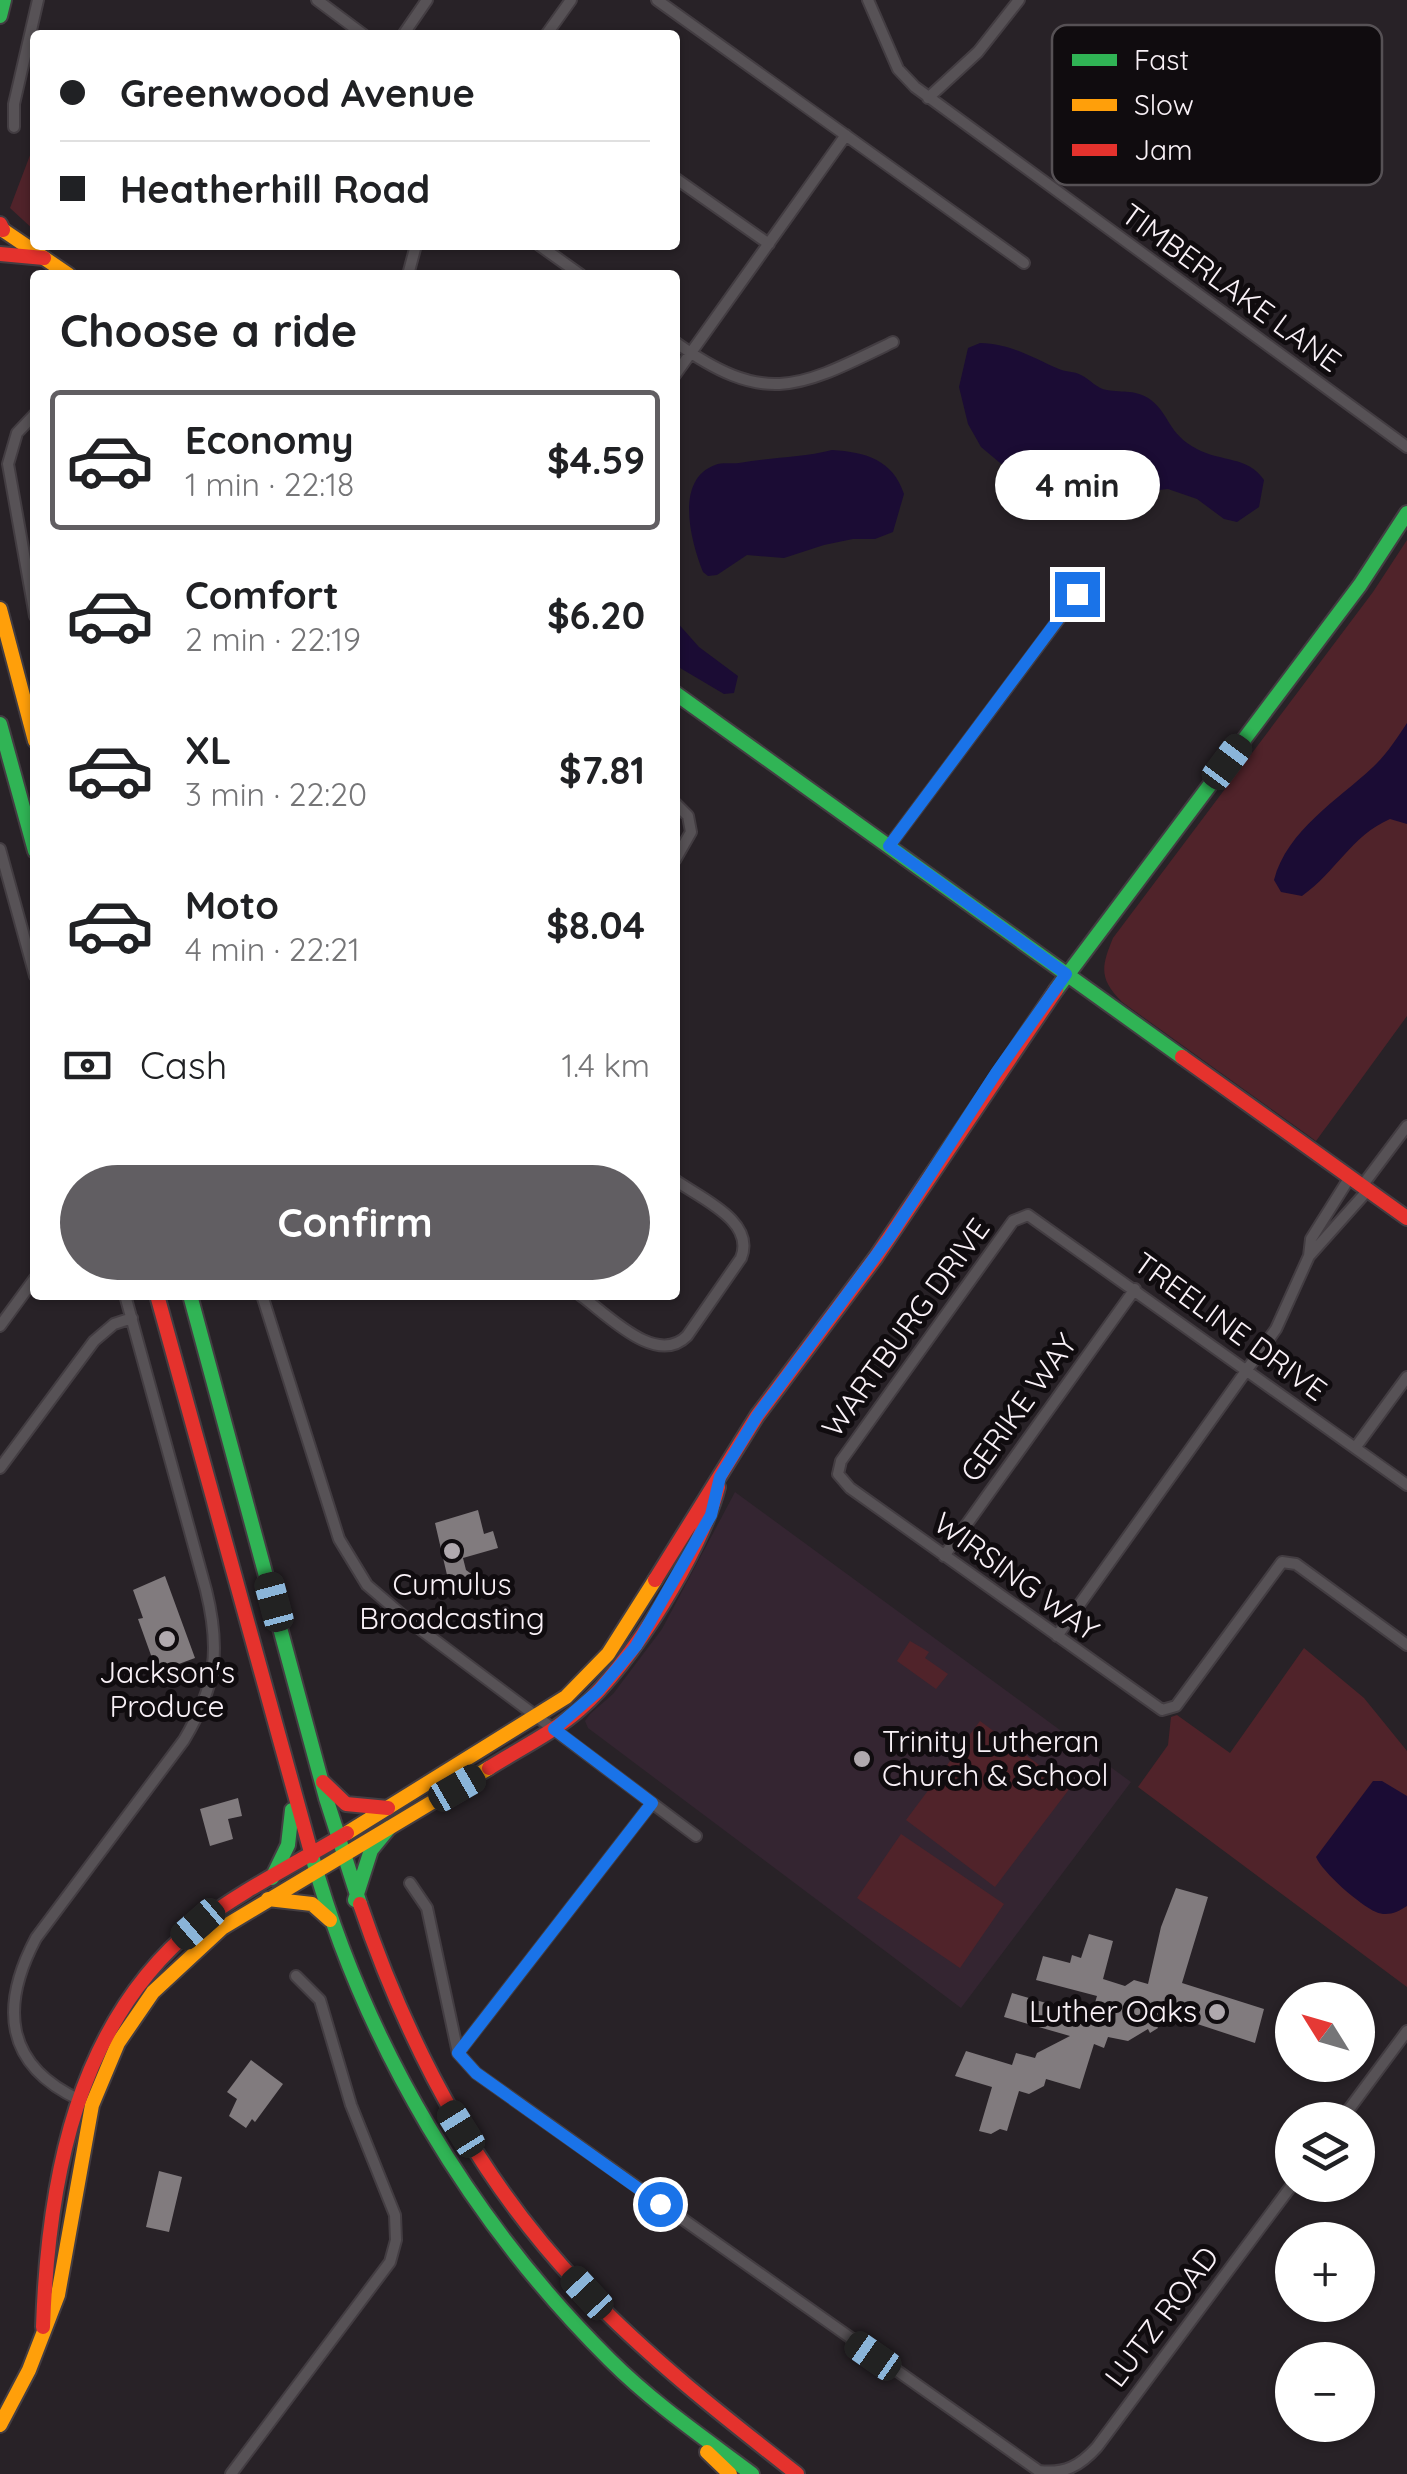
<!DOCTYPE html>
<meta charset="utf-8">
<style>
:root{--surface:#fff;--page:#f2f2f2;--text:#202124;--muted:#757577;--line:#e0e0e0;--accent:#615e62}
body{margin:0;font-family:Quicksand,sans-serif;background:var(--page);color:var(--text);height:100vh;display:flex;flex-direction:column;font-size:38px;white-space:nowrap}
*{box-sizing:border-box;margin:0}
p{font-size:32px;color:var(--muted)}
.icon{flex:none;width:55px;height:55px;fill:none;stroke:currentColor;stroke-width:2;stroke-linecap:round;stroke-linejoin:round}
.map{position:relative;flex:1;overflow:hidden}
.sheet{position:absolute;left:30px;top:270px;width:650px;height:1030px;display:flex;flex-direction:column;background:var(--surface);border-radius:10px;box-shadow:0 2px 8px #0004}
.sheet>*{flex:none}
.hud{position:absolute;left:30px;top:30px;width:650px;height:220px;border-radius:10px;box-shadow:0 2px 8px #0004;display:grid;align-content:center;height:220px;padding:0 30px;background:var(--surface)}
.needle{width:65px;rotate:307deg}
.buttons{position:absolute;left:1275px;top:1982px;display:grid;gap:20px}
.buttons a{display:grid;place-items:center;width:100px;height:100px;border-radius:50%;background:var(--surface);box-shadow:0 2px 8px #0004;font-size:50px}
.end{position:absolute;width:45px;height:45px;margin:-22px;border:12px solid #1a73e8;background:#fff;box-shadow:0 0 0 5px #fff}
.from{border-radius:50%}
.bubble{position:absolute;height:70px;border-radius:35px;background:var(--surface);box-shadow:0 2px 8px #0004;font-size:32px;font-weight:700;line-height:70px;text-align:center}
.car{position:absolute;width:30px;height:60px;margin:-30px -15px;border-radius:12px;box-shadow:0 0 8px 2px #0007;background:linear-gradient(#222 24%,#8ab4d8 0 40%,#222 0 76%,#8ab4d8 0 86%,#222 0)}
.hud b{display:flex;align-items:center;gap:35px;height:95px;font-size:38px}
.hud b+b{border-top:2px solid var(--line)}
.hud i{width:25px;height:25px;background:var(--text)}
ul{padding:0;list-style:none}
li{display:flex;align-items:center;gap:30px;height:140px;margin:0 20px 15px;padding:0 10px;border:5px solid transparent;border-radius:10px}
li div{flex:1}
li b{display:block;font-size:38px}
li em{font-style:normal;font-weight:700}
li.on{border-color:var(--accent)}
li>.icon{width:90px;height:90px;stroke-width:1.5}
h2{padding:0 30px;font-size:45px;line-height:120px}
.pay{display:flex;align-items:center;gap:25px;height:110px;padding:0 30px;font-size:38px}
.pay p{margin-inline-start:auto}
.primary-button{display:flex;gap:20px;margin-top:auto;padding:20px 30px}
.primary-button a{flex:1;height:115px;border-radius:60px;background:var(--accent);color:#fff;font-size:40px;font-weight:700;line-height:115px;text-align:center}
.map>svg:first-child{display:block}
.built{fill:#342531}
.green{fill:#50232a}
.water{fill:#1b0c34}
.building{fill:#817b7e}
.lines{fill:none;stroke-linecap:round;stroke-linejoin:round}
.street-casing{stroke:#433d42;stroke-width:14}
.fast-casing{stroke:#433d42;stroke-width:18}
.slow-casing{stroke:#433d42;stroke-width:18}
.jam-casing{stroke:#433d42;stroke-width:18}
.street{stroke:#575256;stroke-width:10}
.fast{stroke:#30b455;stroke-width:14}
.slow{stroke:#ff9f0a;stroke-width:14}
.jam{stroke:#e5322d;stroke-width:14}
.route{stroke:#1a73e8;stroke-width:12}
.poi-dot{fill:#b0a9ae;stroke:#100c0f;stroke-width:4}
.labels{text-anchor:middle;stroke-width:10;stroke-linejoin:round;paint-order:stroke}
.street-label{font-size:30px;fill:#f9f1f7;stroke:#100c0f}
.poi-label{font-size:30px;fill:#f9f1f7;stroke:#100c0f}
.key{fill:#100c0f;stroke:#565155;stroke-width:2.5}
.key-label{font-size:28px;fill:#f9f1f7}
</style>
<div class="map">
<svg width="1407" height="2474" viewBox="0 0 1407 2474">
<rect width="100%" height="100%" fill="#282227"/>
<!-- built -->
<path class="built" d="M 735,1492 L 1131,1782 L 961,2008 L 588,1728 L 585,1721 L 590,1714 L 613,1694 L 662,1629 Z"/>
<!-- green -->
<path class="green" d="M 35,142 L 35,231 L 10,208 Z
M 1407,540 L 1407,1016 L 1316,1141 L 1122,1002 C 1099,979 1101,967 1113,938 L 1373,592 Z
M 910,1641 L 929,1652 L 925,1658 L 948,1674 L 936,1689 L 897,1661 Z
M 1304,1648 L 1364,1698 L 1407,1751 L 1407,1987 L 1138,1787 L 1168,1745 L 1171,1717 L 1177,1715 L 1230,1753 Z
M 980,1721 L 1070,1788 L 995,1887 L 906,1820 Z
M 901,1834 L 1004,1904 L 960,1968 L 857,1898 Z"/>
<!-- water -->
<path class="water" d="M 980,343 C 1012,344 1031,357 1059,369 C 1066,372 1074,371 1081,375 C 1090,379 1097,389 1107,390 C 1123,393 1136,389 1151,400 C 1171,416 1167,433 1197,449 C 1221,462 1248,456 1264,480 L 1259,507 L 1237,522 L 1224,519 L 1197,499 L 1168,489 L 1142,492 L 1106,487 L 1048,497 L 1030,488 L 981,447 L 968,424 L 959,387 L 968,348 Z
M 832,450 C 866,452 893,460 904,494 L 893,532 L 875,539 L 853,539 L 824,545 L 784,558 L 747,555 L 717,575 L 708,576 L 703,572 C 691,542 674,480 715,465 C 722,462 732,464 739,463 C 771,457 801,458 832,450 Z
M 675,620 L 699,647 L 738,676 L 734,693 L 724,694 L 675,665 Z
M 1407,723 L 1407,824 L 1390,819 C 1351,836 1336,872 1302,896 L 1281,892 L 1274,880 C 1287,830 1338,800 1373,767 C 1387,754 1397,738 1407,723 Z
M 1373,1781 L 1382,1781 L 1407,1796 L 1407,1906 C 1398,1912 1387,1917 1376,1912 C 1360,1905 1323,1873 1316,1857 Z"/>
<!-- building -->
<path class="building" d="M 478,1510 L 484,1534 L 493,1531 L 498,1548 L 463,1558 L 466,1570 L 485,1584 L 475,1598 L 456,1587 L 447,1575 L 435,1523 Z
M 165,1576 L 195,1658 L 157,1672 L 138,1619 L 143,1618 L 133,1590 Z
M 238,1798 L 242,1816 L 228,1819 L 233,1839 L 210,1846 L 200,1809 Z
M 1176,1888 L 1208,1897 L 1182,1983 L 1264,2009 L 1255,2043 L 1167,2014 L 1154,2021 L 1158,2028 L 1150,2033 L 1148,2029 L 1128,2041 L 1108,2037 L 1104,2048 L 1094,2044 L 1080,2089 L 1046,2079 L 1044,2086 L 1029,2094 L 1019,2091 L 1007,2131 L 1000,2129 L 991,2134 L 979,2131 L 992,2087 L 955,2076 L 966,2051 L 1012,2065 L 1016,2053 L 1035,2058 L 1037,2053 L 1070,2036 L 1004,2017 L 1012,1993 L 1091,2016 L 1097,1996 L 1036,1980 L 1043,1956 L 1070,1963 L 1072,1955 L 1081,1958 L 1089,1934 L 1113,1941 L 1103,1979 L 1125,1986 L 1134,1980 L 1148,1984 L 1161,1927 Z
M 251,2060 L 283,2084 L 255,2122 L 252,2119 L 246,2128 L 229,2116 L 237,2099 L 227,2092 Z
M 159,2171 L 182,2177 L 169,2232 L 146,2227 Z"/>
<g class="lines">
<!-- street casing -->
<g class="street-casing">
<path id="street" d="M 317,0 L 364,35
M 657,0 L 1024,263
M 868,0 L 898,69 L 915,87 L 1407,447
M 403,35 L 427,0
M 546,35 L 571,0
M 928,98 L 978,52 L 1019,0
M 14,127 L 14,104 L 38,0
M 675,178 L 769,244
M 539,245 L 581,275
M 408,275 L 416,245
M 675,342 C 767,408 800,387 893,342
M 675,375 L 846,135
M 35,414 L 17,433 L 8,464 L 35,616
M 675,803 L 688,816 L 691,832 L 675,860
M 889,846 L 1077,595 L 1097,586
M 0,849 L 35,976
M 1362,1186 L 1407,1126
M 1310,1255 L 1368,1190
M 262,1295 L 339,1539 L 367,1585 L 408,1620 L 696,1836
M 580,1295 C 607,1314 656,1367 687,1336 L 741,1258 C 756,1221 700,1198 675,1180
M 0,1326 L 35,1278
M 1355,1448 L 1407,1377
M 0,1468 L 94,1341 L 114,1324 L 132,1318
M 1407,1485 L 1028,1215 L 1013,1221 L 841,1461 L 838,1474 L 850,1488 L 1162,1710 L 1176,1706 L 1282,1562 L 1296,1564 L 1407,1645
M 944,1556 L 1135,1289
M 1057,1636 L 1276,1329 L 1309,1256 L 1311,1239 L 1350,1177
M 410,1883 L 427,1908 L 458,2053 L 476,2073 L 1039,2471 C 1065,2474 1080,2466 1097,2447 L 1292,2185
M 458,2053 L 652,1803
M 80,2100 C 4,2065 0,2006 36,1938 L 184,1740 C 216,1686 221,1651 206,1590 L 125,1295
M 1341,2120 L 1407,2031
M 231,2474 L 390,2262 L 396,2240 L 395,2215 L 351,2105 L 320,2000 L 296,1976"/>
</g>
<!-- fast casing -->
<g class="fast-casing">
<path id="fast" d="M 0,16 L 4,0
M 675,693 L 1182,1057
M 0,724 L 35,851
M 1056,990 L 1360,585 L 1407,513
M 190,1295 L 326,1798 L 360,1904
M 312,1856 C 365,2045 471,2222 610,2360 C 653,2403 704,2438 752,2474
M 272,1878 L 288,1845 L 292,1810
M 355,1900 L 371,1850 L 389,1828"/>
</g>
<!-- slow casing -->
<g class="slow-casing">
<path id="slow" d="M 0,228 L 69,275
M 0,609 L 35,741
M 347,1833 L 566,1697 L 608,1654 L 655,1580
M 268,1899 L 312,1904 L 330,1920
M 0,2425 L 29,2370 L 58,2295 L 92,2105 L 118,2043 L 153,1992 L 222,1928 L 489,1768
M 707,2452 L 730,2474"/>
</g>
<!-- jam casing -->
<g class="jam-casing">
<path id="jam" d="M 0,224 L 3,230
M 0,254 L 44,258
M 1182,1057 L 1407,1218
M 157,1295 L 312,1856
M 655,1580 L 757,1416 L 876,1257 L 1056,990
M 489,1768 C 519,1749 554,1732 580,1709 C 630,1666 702,1550 718,1487
M 323,1782 L 346,1804 L 388,1808
M 360,1904 C 408,2046 479,2181 584,2290 C 649,2358 723,2416 797,2474
M 43,2327 C 48,2180 76,2023 197,1925 C 240,1891 299,1862 347,1833"/>
</g>
<!-- street -->
<use href="#street" class="street"/>
<!-- fast -->
<use href="#fast" class="fast"/>
<!-- slow -->
<use href="#slow" class="slow"/>
<!-- jam -->
<use href="#jam" class="jam"/>
</g>
<g class="lines">
<!-- route -->
<path class="route" d="M 660,2204 L 476,2073 L 458,2053 L 652,1803 L 554,1729 L 598,1691 L 636,1646 L 711,1515 L 720,1477 L 757,1416 L 889,1238 L 996,1073 L 1066,974 L 889,846 L 1077,594"/>
</g>
<!-- markers -->
<g class="poi-dot">
<circle cx="452" cy="1551" r="10"/>
<circle cx="167" cy="1639" r="10"/>
<circle cx="862" cy="1759" r="10"/>
<circle cx="1217" cy="2012" r="10"/>
</g>
<g class="labels">
<!-- street labels -->
<g class="street-label">
<text transform="translate(1231 288) rotate(36)" y="10">TIMBERLAKE LANE</text>
<text transform="translate(1230 1327) rotate(36)" y="10">TREELINE DRIVE</text>
<text transform="translate(906 1328) rotate(-54)" y="10">WARTBURG DRIVE</text>
<text transform="translate(1019 1408) rotate(-54)" y="10">GERIKE WAY</text>
<text transform="translate(1016 1577) rotate(36)" y="10">WIRSING WAY</text>
<text transform="translate(1162 2317) rotate(-53)" y="10">LUTZ ROAD</text>
</g>
<!-- poi labels -->
<g class="poi-label">
<text x="452" y="1595">Cumulus<tspan x="452" dy="34">Broadcasting</tspan></text>
<text x="167" y="1683">Jackson's<tspan x="167" dy="34">Produce</tspan></text>
<text x="882" y="1752" text-anchor="start">Trinity Lutheran<tspan x="882" dy="34">Church &amp; School</tspan></text>
<text x="1197" y="2022" text-anchor="end">Luther Oaks</text>
</g>
</g>
<!-- legend -->
<rect x="1052" y="25" width="330" height="160" rx="15" class="key"/>
<rect x="1072" y="54" width="45" height="12" fill="#30b455"/>
<rect x="1072" y="99" width="45" height="12" fill="#ff9f0a"/>
<rect x="1072" y="144" width="45" height="12" fill="#e5322d"/>
<g class="key-label">
<text x="1134" y="70">Fast</text>
<text x="1134" y="115">Slow</text>
<text x="1134" y="160">Jam</text>
</g>
</svg>
<div class="buttons">
<a><svg class="needle" viewBox="-14 -14 28 28"><path d="M0-13l5 13h-10z" fill="#e53935"/><path d="M0 13l5-13h-10z" fill="#757577"/></svg></a>
<a><svg class="icon" aria-label="layers" viewBox="0 0 24 24"><path d="M12 4l9 5-9 5-9-5zM3 14l9 5 9-5"/></svg></a>
<a>+</a>
<a>−</a>
</div>
<i class="end from" style="left:660px;top:2204px"></i>
<i class="end" style="left:1077px;top:594px"></i>
<div class="bubble" style="left:995px;top:450px;width:165px">4 min</div>
<i class="car" style="left:1227px;top:762px;rotate:37deg"></i>
<i class="car" style="left:274px;top:1602px;rotate:345deg"></i>
<i class="car" style="left:457px;top:1788px;rotate:60deg"></i>
<i class="car" style="left:198px;top:1924px;rotate:229deg"></i>
<i class="car" style="left:461px;top:2129px;rotate:328deg"></i>
<i class="car" style="left:587px;top:2293px;rotate:317deg"></i>
<i class="car" style="left:873px;top:2356px;rotate:305deg"></i>
<div class="hud">
<b><i class="from"></i>Greenwood Avenue</b>
<b><i></i>Heatherhill Road</b>
</div>
<section class="sheet">
<h2>Choose a ride</h2>
<ul>
<li class="on"><svg class="icon" aria-label="car" viewBox="0 0 24 24"><path d="M5 17H2v-5l4-1 3-4h7l3 4 3 1v5h-3M9 17h6M6 11h13"/><circle cx="7" cy="17" r="2"/><circle cx="17" cy="17" r="2"/></svg><div><b>Economy</b><p>1 min · 22:18</p></div><em>$4.59</em></li>
<li><svg class="icon" aria-label="car" viewBox="0 0 24 24"><path d="M5 17H2v-5l4-1 3-4h7l3 4 3 1v5h-3M9 17h6M6 11h13"/><circle cx="7" cy="17" r="2"/><circle cx="17" cy="17" r="2"/></svg><div><b>Comfort</b><p>2 min · 22:19</p></div><em>$6.20</em></li>
<li><svg class="icon" aria-label="car" viewBox="0 0 24 24"><path d="M5 17H2v-5l4-1 3-4h7l3 4 3 1v5h-3M9 17h6M6 11h13"/><circle cx="7" cy="17" r="2"/><circle cx="17" cy="17" r="2"/></svg><div><b>XL</b><p>3 min · 22:20</p></div><em>$7.81</em></li>
<li><svg class="icon" aria-label="car" viewBox="0 0 24 24"><path d="M5 17H2v-5l4-1 3-4h7l3 4 3 1v5h-3M9 17h6M6 11h13"/><circle cx="7" cy="17" r="2"/><circle cx="17" cy="17" r="2"/></svg><div><b>Moto</b><p>4 min · 22:21</p></div><em>$8.04</em></li>
</ul>
<div class="pay"><svg class="icon" aria-label="cash" viewBox="0 0 24 24"><path d="M3 7h18v10H3z"/><circle cx="12" cy="12" r="2"/></svg>Cash<p>1.4 km</p></div>
<div class="primary-button"><a>Confirm</a></div>
</section>
</div>
